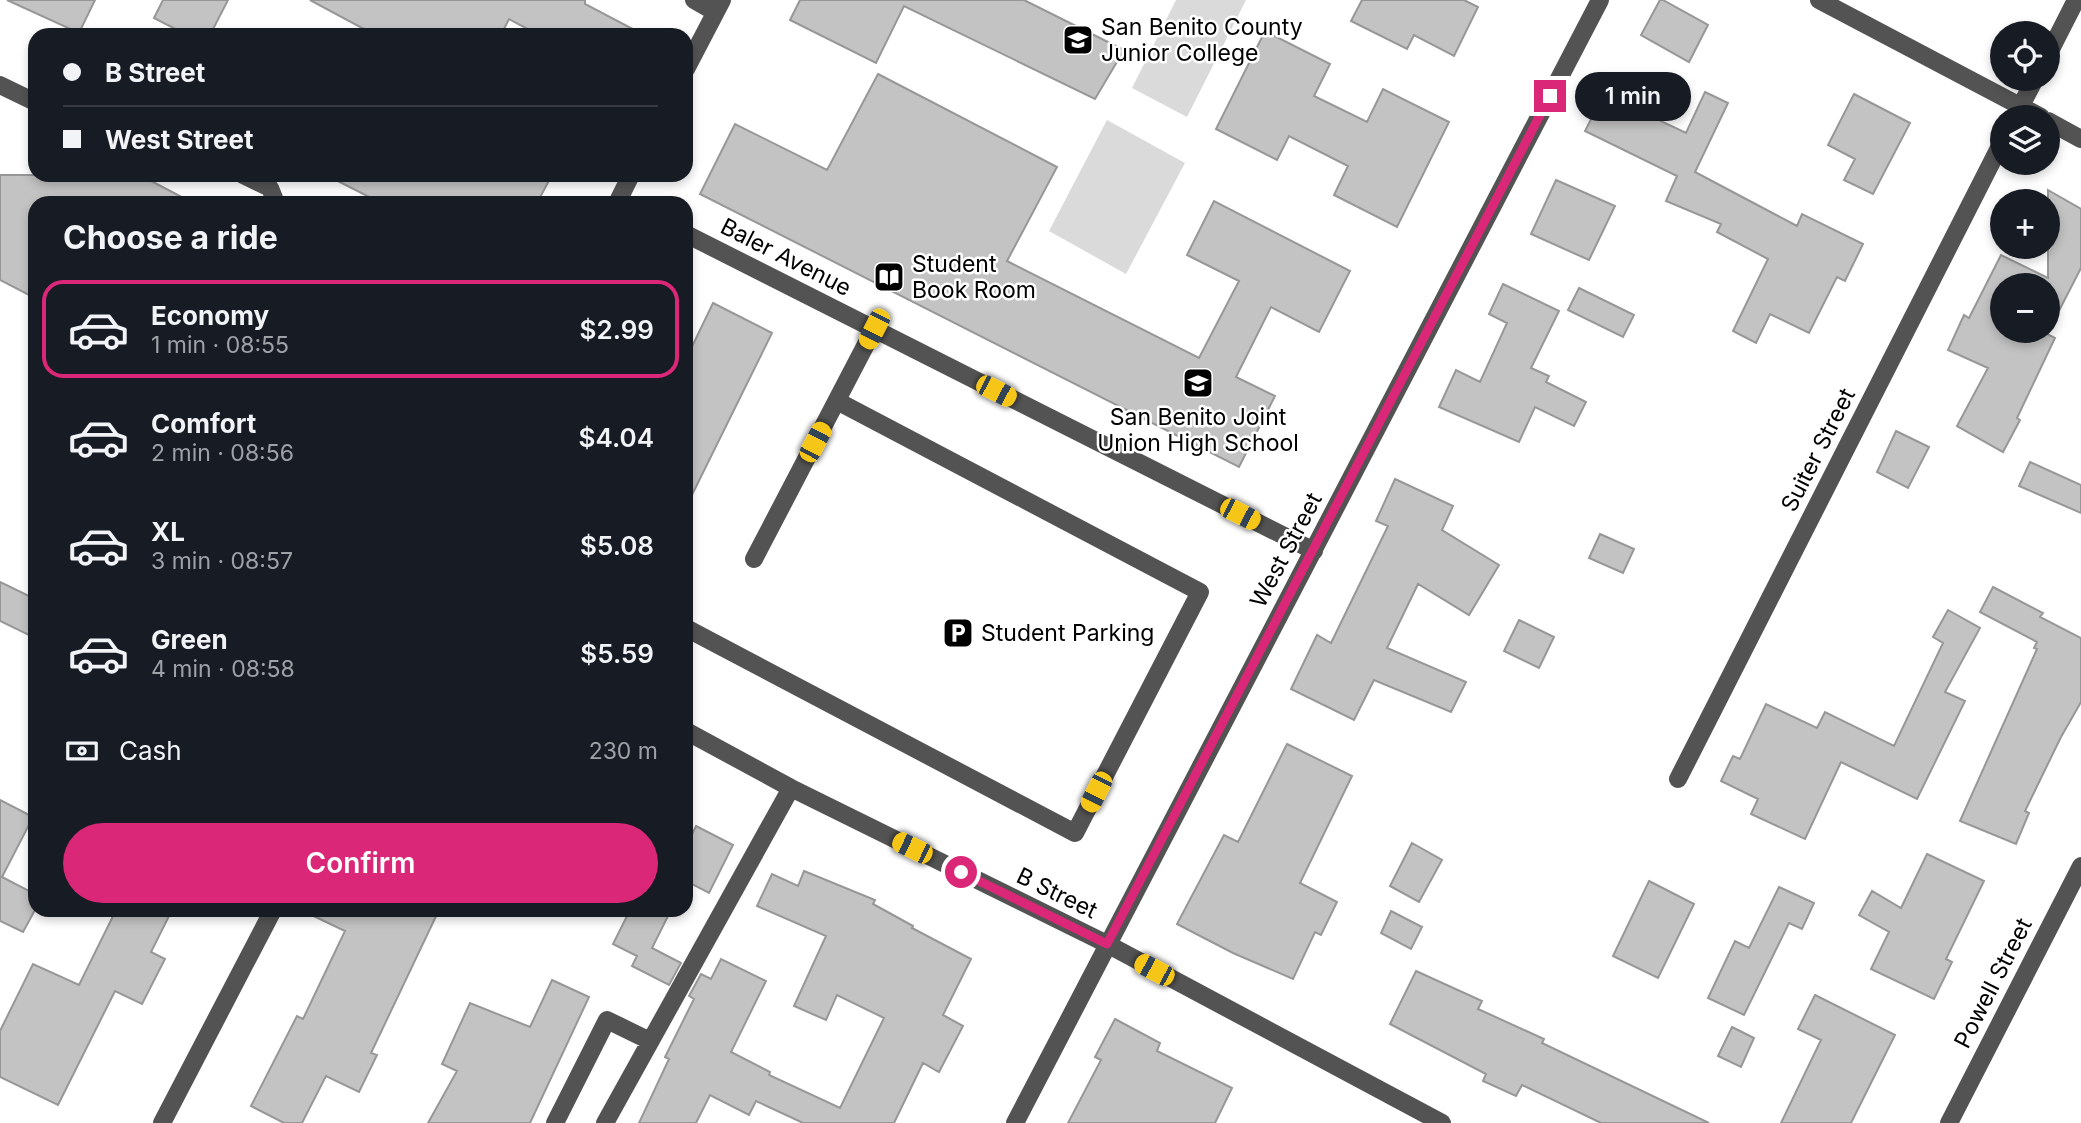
<!DOCTYPE html>
<meta charset="utf-8">
<style>
:root{--surface:#171b24;--page:#20242c;--text:#f1f3f6;--muted:#9ea1a6;--line:#363941;--accent:#db2777}
body{margin:0;font-family:Inter,sans-serif;background:var(--page);color:var(--text);height:100vh;display:flex;flex-direction:column;font-size:26px;white-space:nowrap}
*{box-sizing:border-box;margin:0}
p{font-size:23px;color:var(--muted)}
.icon{flex:none;width:38px;height:38px;fill:none;stroke:currentColor;stroke-width:2;stroke-linecap:round;stroke-linejoin:round}
.map{position:relative;flex:1;overflow:hidden}
.drawer{position:absolute;left:28px;top:196px;width:665px;height:721px;display:flex;flex-direction:column;background:var(--surface);border-radius:21px;box-shadow:0 4px 10px #0003}
.drawer>*{flex:none}
.top-card{position:absolute;left:28px;top:28px;width:665px;height:154px;border-radius:21px;box-shadow:0 4px 10px #0003;display:grid;align-content:center;height:154px;padding:0 35px;background:var(--surface)}
.buttons{position:absolute;left:1990px;top:21px;display:grid;gap:14px}
.buttons a{display:grid;place-items:center;width:70px;height:70px;border-radius:50%;background:var(--surface);box-shadow:0 4px 10px #0003;font-size:35px}
.end{position:absolute;width:32px;height:32px;margin:-16px;border:9px solid #db2777;background:#fff;box-shadow:0 0 0 4px #fff}
.from{border-radius:50%}
.bubble{position:absolute;height:49px;border-radius:24px;background:var(--surface);box-shadow:0 4px 10px #0003;font-size:23px;font-weight:600;line-height:49px;text-align:center}
.car{position:absolute;width:21px;height:42px;margin:-21px -10px;border-radius:9px;box-shadow:0 0 5px 2px #0007;background:linear-gradient(#f5c518 24%,#345 0 40%,#f5c518 0 76%,#345 0 86%,#f5c518 0)}
.top-card b{display:flex;align-items:center;gap:24px;height:66px;font-size:26px}
.top-card b+b{border-top:2px solid var(--line)}
.top-card i{width:18px;height:18px;background:var(--text)}
ul{padding:0;list-style:none}
li{display:flex;align-items:center;gap:21px;height:98px;margin:0 14px 10px;padding:0 21px;border:4px solid transparent;border-radius:21px}
li div{flex:1}
li b{display:block;font-size:26px}
li em{font-style:normal;font-weight:600}
li.selected{border-color:var(--accent)}
li>.icon{width:63px;height:63px;stroke-width:1.5}
h2{padding:0 35px;font-size:32px;line-height:84px}
.pay{display:flex;align-items:center;gap:18px;height:77px;padding:0 35px;font-size:26px}
.pay p{margin-inline-start:auto}
.button{display:flex;gap:14px;margin-top:auto;padding:14px 35px}
.button a{flex:1;height:80px;border-radius:42px;background:var(--accent);color:#fff;font-size:28px;font-weight:600;line-height:80px;text-align:center}
.map>svg:first-child{display:block}
.green{fill:#dadada}
.building{fill:#c3c3c3;stroke:#979797;stroke-width:2;fill-rule:evenodd}
.lines{fill:none;stroke-linecap:round;stroke-linejoin:round}
.minor{stroke:#535353;stroke-width:18}
.route{stroke:#db2777;stroke-width:9}
.labels{text-anchor:middle;stroke-width:5;stroke-linejoin:round;paint-order:stroke}
.poi-label{font-size:23px;fill:#000;stroke:#fff;text-anchor:start}
.street-label{font-size:23px;fill:#000;stroke:#fff}
</style>
<div class="map">
<svg width="2081" height="1123" viewBox="0 0 2081 1123">
<rect width="100%" height="100%" fill="#fff"/>
<!-- green -->
<path class="green" d="M 1176,0 L 1246,0 L 1187,117 L 1132,88 Z
M 1107,120 L 1185,163 L 1126,274 L 1049,231 Z"/>
<!-- building -->
<path class="building" d="M 7,0 L 95,0 L 79,33 Z
M 163,0 L 228,0 L 210,35 L 187,35 L 154,18 Z
M 310,0 L 585,0 L 585,4 L 644,35 L 539,35 L 509,19 L 501,35 L 375,35 Z
M 800,0 L 1024,0 L 1124,50 L 1095,99 L 904,6 L 876,63 L 790,20 Z
M 1362,0 L 1464,0 L 1478,7 L 1454,56 L 1414,35 L 1407,49 L 1351,21 Z
M 1660,0 L 1663,0 L 1708,25 L 1689,62 L 1641,35 Z
M 1265,31 L 1330,64 L 1314,96 L 1367,122 L 1383,89 L 1449,122 L 1397,227 L 1334,195 L 1348,166 L 1289,136 L 1277,160 L 1216,129 Z
M 878,74 L 1057,167 L 1007,261 L 1199,358 L 1239,281 L 1187,255 L 1214,201 L 1350,271 L 1319,332 L 1271,307 L 1236,377 L 1275,396 L 1239,467 L 700,194 L 735,124 L 827,170 Z
M 1705,92 L 1728,103 L 1695,172 L 1797,226 L 1802,214 L 1863,244 L 1845,281 L 1837,277 L 1809,333 L 1770,314 L 1756,343 L 1733,331 L 1768,259 L 1717,232 L 1721,224 L 1666,201 L 1677,176 L 1585,131 L 1604,94 L 1686,133 Z
M 1854,94 L 1910,123 L 1873,194 L 1844,180 L 1855,159 L 1828,145 Z
M 0,175 L 140,175 L 193,203 L 35,203 L 35,298 L 0,280 Z
M 326,175 L 552,175 L 537,203 L 381,203 Z
M 1556,180 L 1615,206 L 1589,260 L 1531,234 Z
M 2048,190 L 2081,209 L 2081,268 L 2047,334 L 2055,338 L 2017,418 L 2020,420 L 2003,452 L 1957,426 L 1988,368 L 1948,350 L 1964,315 L 1969,318 L 2001,255 L 2048,278 ZM 2002,285 L 2048,285 L 2048,331 L 2002,331 Z
M 1503,284 L 1559,311 L 1531,368 L 1549,376 L 1546,382 L 1586,402 L 1574,426 L 1535,407 L 1519,442 L 1439,407 L 1456,370 L 1480,382 L 1507,323 L 1489,314 Z
M 1579,288 L 1634,315 L 1623,337 L 1568,310 Z
M 713,303 L 772,333 L 686,507 L 686,359 Z
M 1896,431 L 1929,447 L 1908,488 L 1877,472 Z
M 2030,462 L 2081,485 L 2081,513 L 2019,486 Z
M 1395,479 L 1453,506 L 1442,530 L 1499,565 L 1469,615 L 1418,584 L 1387,648 L 1466,682 L 1451,712 L 1374,680 L 1354,720 L 1291,689 L 1317,635 L 1331,643 L 1388,526 L 1376,521 Z
M 1600,534 L 1634,549 L 1623,573 L 1589,558 Z
M 0,582 L 35,599 L 35,638 L 0,621 Z
M 1993,587 L 2043,613 L 2040,617 L 2081,638 L 2081,702 L 2061,737 L 2025,811 L 2029,813 L 2016,844 L 1960,821 L 2037,649 L 2034,648 L 2037,642 L 1980,612 Z
M 1948,610 L 1980,628 L 1945,692 L 1965,701 L 1917,799 L 1841,762 L 1805,839 L 1751,814 L 1758,799 L 1721,781 L 1733,756 L 1740,759 L 1766,704 L 1817,728 L 1825,712 L 1894,746 L 1943,643 L 1933,637 Z
M 1519,620 L 1554,637 L 1539,668 L 1504,651 Z
M 1287,744 L 1352,776 L 1300,883 L 1337,902 L 1321,935 L 1315,932 L 1293,979 L 1233,953 L 1177,924 L 1224,835 L 1238,842 Z
M 0,800 L 33,817 L 2,877 L 35,894 L 35,910 L 23,932 L 0,921 Z
M 696,826 L 733,845 L 709,893 L 686,881 L 686,847 Z
M 1412,843 L 1442,860 L 1419,902 L 1390,886 Z
M 1927,854 L 1984,881 L 1946,959 L 1952,962 L 1934,999 L 1871,969 L 1889,932 L 1859,915 L 1872,891 L 1901,908 Z
M 804,871 L 875,900 L 873,904 L 913,926 L 912,928 L 971,959 L 943,1015 L 963,1026 L 939,1072 L 923,1063 L 894,1123 L 803,1123 L 756,1101 L 749,1115 L 710,1095 L 696,1123 L 639,1123 L 669,1059 L 665,1057 L 694,999 L 689,996 L 701,974 L 711,979 L 721,959 L 766,981 L 731,1052 L 770,1072 L 769,1075 L 840,1108 L 884,1018 L 837,995 L 826,1020 L 794,1006 L 826,936 L 757,906 L 772,874 L 798,886 Z
M 1649,881 L 1694,904 L 1658,978 L 1613,956 Z
M 1779,887 L 1814,903 L 1802,929 L 1789,923 L 1744,1015 L 1708,998 L 1735,941 L 1749,948 Z
M 116,910 L 172,910 L 151,952 L 165,959 L 142,1004 L 115,991 L 58,1105 L 0,1077 L 0,1031 L 33,964 L 79,985 Z
M 301,910 L 439,910 L 371,1053 L 377,1055 L 359,1092 L 326,1076 L 302,1123 L 284,1123 L 251,1106 L 297,1016 L 303,1019 L 345,931 Z
M 630,910 L 671,910 L 652,948 L 681,963 L 669,985 L 632,966 L 637,956 L 613,944 Z
M 1391,911 L 1422,927 L 1411,949 L 1381,933 Z
M 1416,971 L 1482,1001 L 1478,1009 L 1544,1039 L 1542,1043 L 1709,1123 L 1601,1123 L 1522,1085 L 1516,1096 L 1483,1081 L 1486,1074 L 1390,1024 Z
M 552,980 L 589,997 L 530,1123 L 428,1123 L 457,1071 L 442,1064 L 470,1003 L 530,1027 Z
M 1815,995 L 1895,1035 L 1851,1123 L 1781,1123 L 1821,1040 L 1798,1029 Z
M 1115,1019 L 1160,1043 L 1157,1051 L 1232,1088 L 1215,1123 L 1068,1123 L 1101,1060 L 1095,1057 Z
M 1732,1027 L 1754,1038 L 1741,1067 L 1718,1056 Z"/>
<g class="lines">
<!-- minor -->
<path class="minor" d="M 694,0 L 715,12
M 1819,0 L 2041,117
M 2048,55 L 2076,0
M 686,69 L 722,0
M 0,85 L 35,102
M 2015,117 L 2035,79
M 2048,121 L 2081,139
M 243,175 L 270,188 L 276,203
M 617,203 L 631,175
M 686,234 L 1314,551
M 754,559 L 874,329
M 686,628 L 1075,833 L 1200,592 L 837,401
M 686,731 L 791,788 L 1107,944 L 1442,1123
M 1678,779 L 2002,142
M 162,1123 L 273,910
M 555,1123 L 607,1020 L 650,1041
M 605,1123 L 791,788
M 1015,1123 L 1600,0
M 1949,1123 L 2081,866"/>
</g>
<g class="lines">
<!-- route -->
<path class="route" d="M 961,872 L 1107,944 L 1550,96"/>
</g>
<!-- icons -->
<defs>
<g id="school-square" transform="scale(1.575)"><rect x="-9" y="-9" width="18" height="18" rx="4" fill="#000" stroke="#fff"/><path d="M0-5L7-2L0 1L-7-2ZM-4 1L0 2.5L4 1V4Q0 6-4 4Z" fill="#fff"/></g>
<g id="library-square" transform="scale(1.575)"><rect x="-9" y="-9" width="18" height="18" rx="4" fill="#000" stroke="#fff"/><path d="M-6-4Q-3-5.5-.7-3.5V5Q-3 3-6 4ZM6-4Q3-5.5 .7-3.5V5Q3 3 6 4Z" fill="#fff"/></g>
<g id="parking-square" transform="scale(1.575)"><rect x="-9" y="-9" width="18" height="18" rx="4" fill="#000" stroke="#fff"/><path d="M-3.5-5.5H1a3.5 3.5 0 0 1 0 7H-1V5.5H-3.5ZM-1-3.4V-.6H.8a1.4 1.4 0 0 0 0-2.8Z" fill="#fff"/></g>
</defs>
<g fill-rule="evenodd">
<use href="#school-square" x="1078" y="40"/>
<use href="#library-square" x="889" y="277"/>
<use href="#school-square" x="1198" y="383"/>
<use href="#parking-square" x="958" y="633"/>
</g>
<g class="labels">
<!-- poi labels -->
<g class="poi-label">
<text x="1101" y="35">San Benito County<tspan x="1101" dy="26">Junior College</tspan></text>
<text x="912" y="272">Student<tspan x="912" dy="26">Book Room</tspan></text>
<text x="1198" y="425" text-anchor="middle">San Benito Joint<tspan x="1198" dy="26">Union High School</tspan></text>
<text x="981" y="641">Student Parking</text>
</g>
<!-- street labels -->
<g class="street-label">
<text transform="translate(786 257) rotate(27)" y="8">Baler Avenue</text>
<text transform="translate(1818 450) rotate(-63)" y="8">Suiter Street</text>
<text transform="translate(1286 550) rotate(-62)" y="8">West Street</text>
<text transform="translate(1057 893) rotate(26)" y="8">B Street</text>
<text transform="translate(1993 983) rotate(-63)" y="8">Powell Street</text>
</g>
</g>
</svg>
<div class="buttons">
<a><svg class="icon" aria-label="locate" viewBox="0 0 24 24"><circle cx="12" cy="12" r="6"/><path d="M12 2v4M12 18v4M2 12h4M18 12h4"/></svg></a>
<a><svg class="icon" aria-label="layers" viewBox="0 0 24 24"><path d="M12 4l9 5-9 5-9-5zM3 14l9 5 9-5"/></svg></a>
<a>+</a>
<a>−</a>
</div>
<i class="end from" style="left:961px;top:872px"></i>
<i class="end" style="left:1550px;top:96px"></i>
<div class="bubble" style="left:1575px;top:72px;width:116px">1 min</div>
<i class="car" style="left:874px;top:329px;rotate:207deg"></i>
<i class="car" style="left:996px;top:391px;rotate:117deg"></i>
<i class="car" style="left:815px;top:442px;rotate:28deg"></i>
<i class="car" style="left:1240px;top:514px;rotate:117deg"></i>
<i class="car" style="left:1096px;top:792px;rotate:207deg"></i>
<i class="car" style="left:912px;top:848px;rotate:296deg"></i>
<i class="car" style="left:1154px;top:970px;rotate:298deg"></i>
<div class="top-card">
<b><i class="from"></i>B Street</b>
<b><i></i>West Street</b>
</div>
<section class="drawer">
<h2>Choose a ride</h2>
<ul>
<li class="selected"><svg class="icon" aria-label="car" viewBox="0 0 24 24"><path d="M5 17H2v-5l4-1 3-4h7l3 4 3 1v5h-3M9 17h6M6 11h13"/><circle cx="7" cy="17" r="2"/><circle cx="17" cy="17" r="2"/></svg><div><b>Economy</b><p>1 min · 08:55</p></div><em>$2.99</em></li>
<li><svg class="icon" aria-label="car" viewBox="0 0 24 24"><path d="M5 17H2v-5l4-1 3-4h7l3 4 3 1v5h-3M9 17h6M6 11h13"/><circle cx="7" cy="17" r="2"/><circle cx="17" cy="17" r="2"/></svg><div><b>Comfort</b><p>2 min · 08:56</p></div><em>$4.04</em></li>
<li><svg class="icon" aria-label="car" viewBox="0 0 24 24"><path d="M5 17H2v-5l4-1 3-4h7l3 4 3 1v5h-3M9 17h6M6 11h13"/><circle cx="7" cy="17" r="2"/><circle cx="17" cy="17" r="2"/></svg><div><b>XL</b><p>3 min · 08:57</p></div><em>$5.08</em></li>
<li><svg class="icon" aria-label="car" viewBox="0 0 24 24"><path d="M5 17H2v-5l4-1 3-4h7l3 4 3 1v5h-3M9 17h6M6 11h13"/><circle cx="7" cy="17" r="2"/><circle cx="17" cy="17" r="2"/></svg><div><b>Green</b><p>4 min · 08:58</p></div><em>$5.59</em></li>
</ul>
<div class="pay"><svg class="icon" aria-label="cash" viewBox="0 0 24 24"><path d="M3 7h18v10H3z"/><circle cx="12" cy="12" r="2"/></svg>Cash<p>230 m</p></div>
<div class="button"><a>Confirm</a></div>
</section>
</div>
